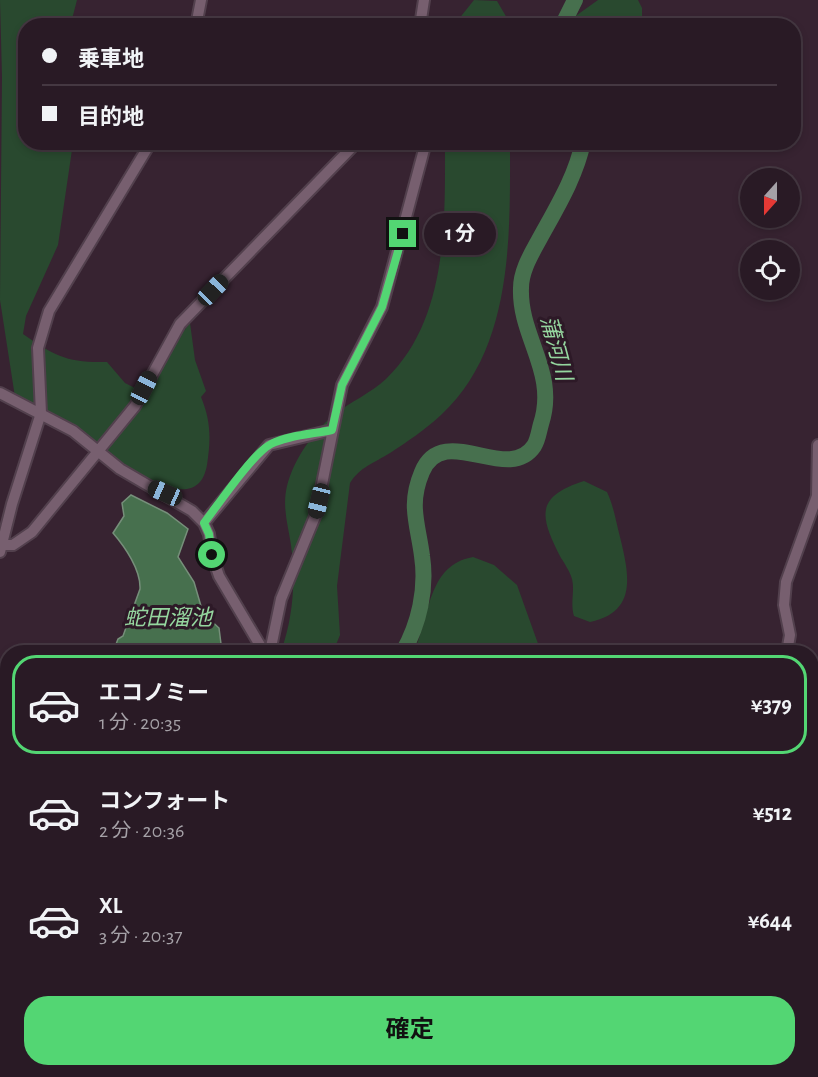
<!DOCTYPE html>
<html lang="ja">
<meta charset="utf-8">
<style>
:root{--surface:#291a25;--page:#31232d;--text:#f1f3f6;--muted:#a5a1a7;--line:#453842;--accent:#53d673}
body{margin:0;font-family:"Alegreya Sans","Noto Sans JP",sans-serif;background:var(--page);color:var(--text);height:100vh;display:flex;flex-direction:column;font-size:22px;white-space:nowrap}
*{box-sizing:border-box;margin:0}
p{font-size:20px;color:var(--muted)}
.icon{flex:none;width:33px;height:33px;fill:none;stroke:currentColor;stroke-width:2;stroke-linecap:round;stroke-linejoin:round}
.map{position:relative;flex:1;overflow:hidden}
.panel{position:absolute;left:0px;top:645px;width:819px;height:432px;display:flex;flex-direction:column;background:var(--surface);border-radius:24px 24px 0 0;box-shadow:0 3px 9px #0003,0 0 0 2px var(--line)}
.panel>*{flex:none}
.guide{position:absolute;left:18px;top:18px;width:783px;height:132px;border-radius:24px;box-shadow:0 3px 9px #0003,0 0 0 2px var(--line);display:grid;align-content:center;height:132px;padding:0 24px;background:var(--surface)}
.needle{width:39px;rotate:201deg}
.controls{position:absolute;left:740px;top:168px;display:grid;gap:12px}
.controls a{display:grid;place-items:center;width:60px;height:60px;border-radius:50%;background:var(--surface);box-shadow:0 3px 9px #0003,0 0 0 2px var(--line);font-size:30px}
.end{position:absolute;width:27px;height:27px;margin:-14px;border:8px solid #53d673;background:#111;box-shadow:0 0 0 3px #111}
.from{border-radius:50%}
.bubble{position:absolute;height:42px;border-radius:21px;background:var(--surface);box-shadow:0 3px 9px #0003,0 0 0 2px var(--line);font-size:20px;font-weight:700;line-height:42px;text-align:center}
.car{position:absolute;width:18px;height:36px;margin:-18px -9px;border-radius:8px;box-shadow:0 0 4px 2px #0007;background:linear-gradient(#222 24%,#8ab4d8 0 40%,#222 0 76%,#8ab4d8 0 86%,#222 0)}
.guide b{display:flex;align-items:center;gap:21px;height:57px;font-size:22px}
.guide b+b{border-top:2px solid var(--line)}
.guide i{width:15px;height:15px;background:var(--text)}
ul{padding:10px 0 0;list-style:none}
li{display:flex;align-items:center;gap:18px;height:99px;margin:0 12px 9px;padding:0 12px;border:3px solid transparent;border-radius:24px}
li div{flex:1}
li b{display:block;font-size:22px}
li em{font-style:normal;font-weight:700}
li.current{border-color:var(--accent)}
li>.icon{width:54px;height:54px;stroke-width:1.5}
.button{display:flex;gap:12px;margin-top:auto;padding:12px 24px}
.button a{flex:1;height:69px;border-radius:24px;background:var(--accent);color:#111;font-size:24px;font-weight:700;line-height:69px;text-align:center}
.map>svg:first-child{display:block}
.green{fill:#29492f}
.water{fill:#47704e;stroke:#768f7a;stroke-width:1.5}
.lines{fill:none;stroke-linecap:round;stroke-linejoin:round}
.river{stroke:#47704e;stroke-width:16}
.minor-casing{stroke:#52404d;stroke-width:14}
.minor{stroke:#775f6f;stroke-width:10}
.route{stroke:#53d673;stroke-width:8}
.labels{text-anchor:middle;stroke-width:6;stroke-linejoin:round;paint-order:stroke}
.water-label{font-size:22px;font-style:italic;fill:#95d69f;stroke:#2d1927}
</style>
<div class="map">
<svg width="818" height="1077" viewBox="0 0 818 1077">
<rect width="100%" height="100%" fill="#372331"/>
<!-- green -->
<path class="green" d="M 0,0 L 77,0 L 71,23 L 75,25 L 26,26 L 26,142 L 73,143 L 58,245 L 26,316 L 23,334 C 55,356 67,363 107,362 L 125,383 L 145,393 L 168,351 L 190,323 L 195,360 L 206,391 L 201,397 C 211,421 211,439 207,465 C 195,534 90,436 66,420 C 50,411 32,405 15,397 L 0,300 L 2,77 Z
M 474,0 L 497,1 L 511,25 L 454,25 Z
M 598,0 L 638,0 L 642,8 L 642,25 L 563,25 Z
M 445,143 L 510,143 C 510,233 514,348 441,415 C 426,429 407,442 390,453 C 374,463 360,467 350,483 L 337,586 L 340,635 L 333,652 L 281,652 C 293,617 296,582 291,545 C 288,525 282,507 287,486 C 294,459 312,433 334,415 C 350,402 371,393 386,379 C 448,319 445,222 445,143 Z
M 584,481 L 607,492 C 614,507 616,522 620,537 C 629,574 638,612 590,622 L 574,616 C 570,603 575,591 572,579 C 570,572 565,564 561,558 C 540,517 534,497 584,481 Z
M 473,557 L 494,565 L 517,585 L 541,652 L 414,652 C 430,617 427,565 473,557 Z
M 7,657 L 7,862 L 0,828 L 0,665 Z
M 69,1070 L 196,1070 L 192,1077 L 70,1077 Z
M 373,1070 L 463,1070 L 461,1077 L 371,1077 Z
M 674,1070 L 735,1070 L 734,1077 L 671,1077 Z"/>
<!-- water -->
<path class="water" d="M 131,495 L 167,513 L 188,529 L 178,557 L 194,582 L 203,613 L 219,628 L 222,652 L 113,652 L 118,639 L 123,636 L 140,589 C 141,570 125,547 113,533 L 124,516 L 122,503 Z"/>
<g class="lines">
<!-- river -->
<path class="river" d="M 562,26 L 575,0
M 403,652 C 419,624 427,589 422,556 C 418,524 408,505 422,472 C 443,421 508,485 534,446 C 538,440 539,431 541,424 C 558,372 519,337 521,288 C 521,270 532,253 540,238 C 557,207 576,176 583,142
M 268,1077 L 283,1070"/>
<!-- minor casing -->
<g class="minor-casing">
<path id="minor" d="M 196,26 L 201,0
M 420,26 L 424,0
M 0,393 L 73,431 L 120,469 L 192,511 L 204,523 L 209,534 L 212,555 L 219,576 L 264,652
M 204,523 L 269,445 L 332,430
M 3,545 L 13,545 L 32,532 L 135,406 L 180,324 L 357,142
M 0,552 L 12,504 L 41,413 L 38,348 L 49,311 L 151,142
M 270,652 L 281,599 L 316,514 L 342,385 L 382,307 L 426,142
M 787,652 L 790,635 L 784,605 L 786,582 L 817,496 L 818,445
M 812,793 L 818,793
M 0,898 L 8,896
M 0,922 L 8,930
M 81,1077 L 84,1070
M 470,1077 L 498,1070
M 731,1077 L 734,1070"/>
</g>
<!-- minor -->
<use href="#minor" class="minor"/>
</g>
<g class="lines">
<!-- route -->
<path class="route" d="M 212,555 L 209,534 L 204,523 C 218,505 253,453 271,444 C 289,435 313,434 332,430 L 342,385 L 382,307 L 403,234"/>
</g>
<g class="labels">
<!-- water labels -->
<g class="water-label">
<text transform="translate(557 348) rotate(75)" y="8">蒲河川</text>
<text x="168" y="625">蛇田溜池</text>
</g>
</g>
</svg>
<div class="controls">
<a><svg class="needle" viewBox="-14 -14 28 28"><path d="M0-13l5 13h-10z" fill="#e53935"/><path d="M0 13l5-13h-10z" fill="#a5a1a7"/></svg></a>
<a><svg class="icon" aria-label="locate" viewBox="0 0 24 24"><circle cx="12" cy="12" r="6"/><path d="M12 2v4M12 18v4M2 12h4M18 12h4"/></svg></a>
</div>
<i class="end from" style="left:212px;top:555px"></i>
<i class="end" style="left:403px;top:234px"></i>
<div class="bubble" style="left:424px;top:213px;width:72px">1 分</div>
<i class="car" style="left:213px;top:290px;rotate:44deg"></i>
<i class="car" style="left:144px;top:388px;rotate:27deg"></i>
<i class="car" style="left:165px;top:493px;rotate:294deg"></i>
<i class="car" style="left:319px;top:501px;rotate:194deg"></i>
<div class="guide">
<b><i class="from"></i>乗車地</b>
<b><i></i>目的地</b>
</div>
<section class="panel">
<ul>
<li class="current"><svg class="icon" aria-label="car" viewBox="0 0 24 24"><path d="M5 17H2v-5l4-1 3-4h7l3 4 3 1v5h-3M9 17h6M6 11h13"/><circle cx="7" cy="17" r="2"/><circle cx="17" cy="17" r="2"/></svg><div><b>エコノミー</b><p>1 分 · 20:35</p></div><em>¥379</em></li>
<li><svg class="icon" aria-label="car" viewBox="0 0 24 24"><path d="M5 17H2v-5l4-1 3-4h7l3 4 3 1v5h-3M9 17h6M6 11h13"/><circle cx="7" cy="17" r="2"/><circle cx="17" cy="17" r="2"/></svg><div><b>コンフォート</b><p>2 分 · 20:36</p></div><em>¥512</em></li>
<li><svg class="icon" aria-label="car" viewBox="0 0 24 24"><path d="M5 17H2v-5l4-1 3-4h7l3 4 3 1v5h-3M9 17h6M6 11h13"/><circle cx="7" cy="17" r="2"/><circle cx="17" cy="17" r="2"/></svg><div><b>XL</b><p>3 分 · 20:37</p></div><em>¥644</em></li>
</ul>
<div class="button"><a>確定</a></div>
</section>
</div>
